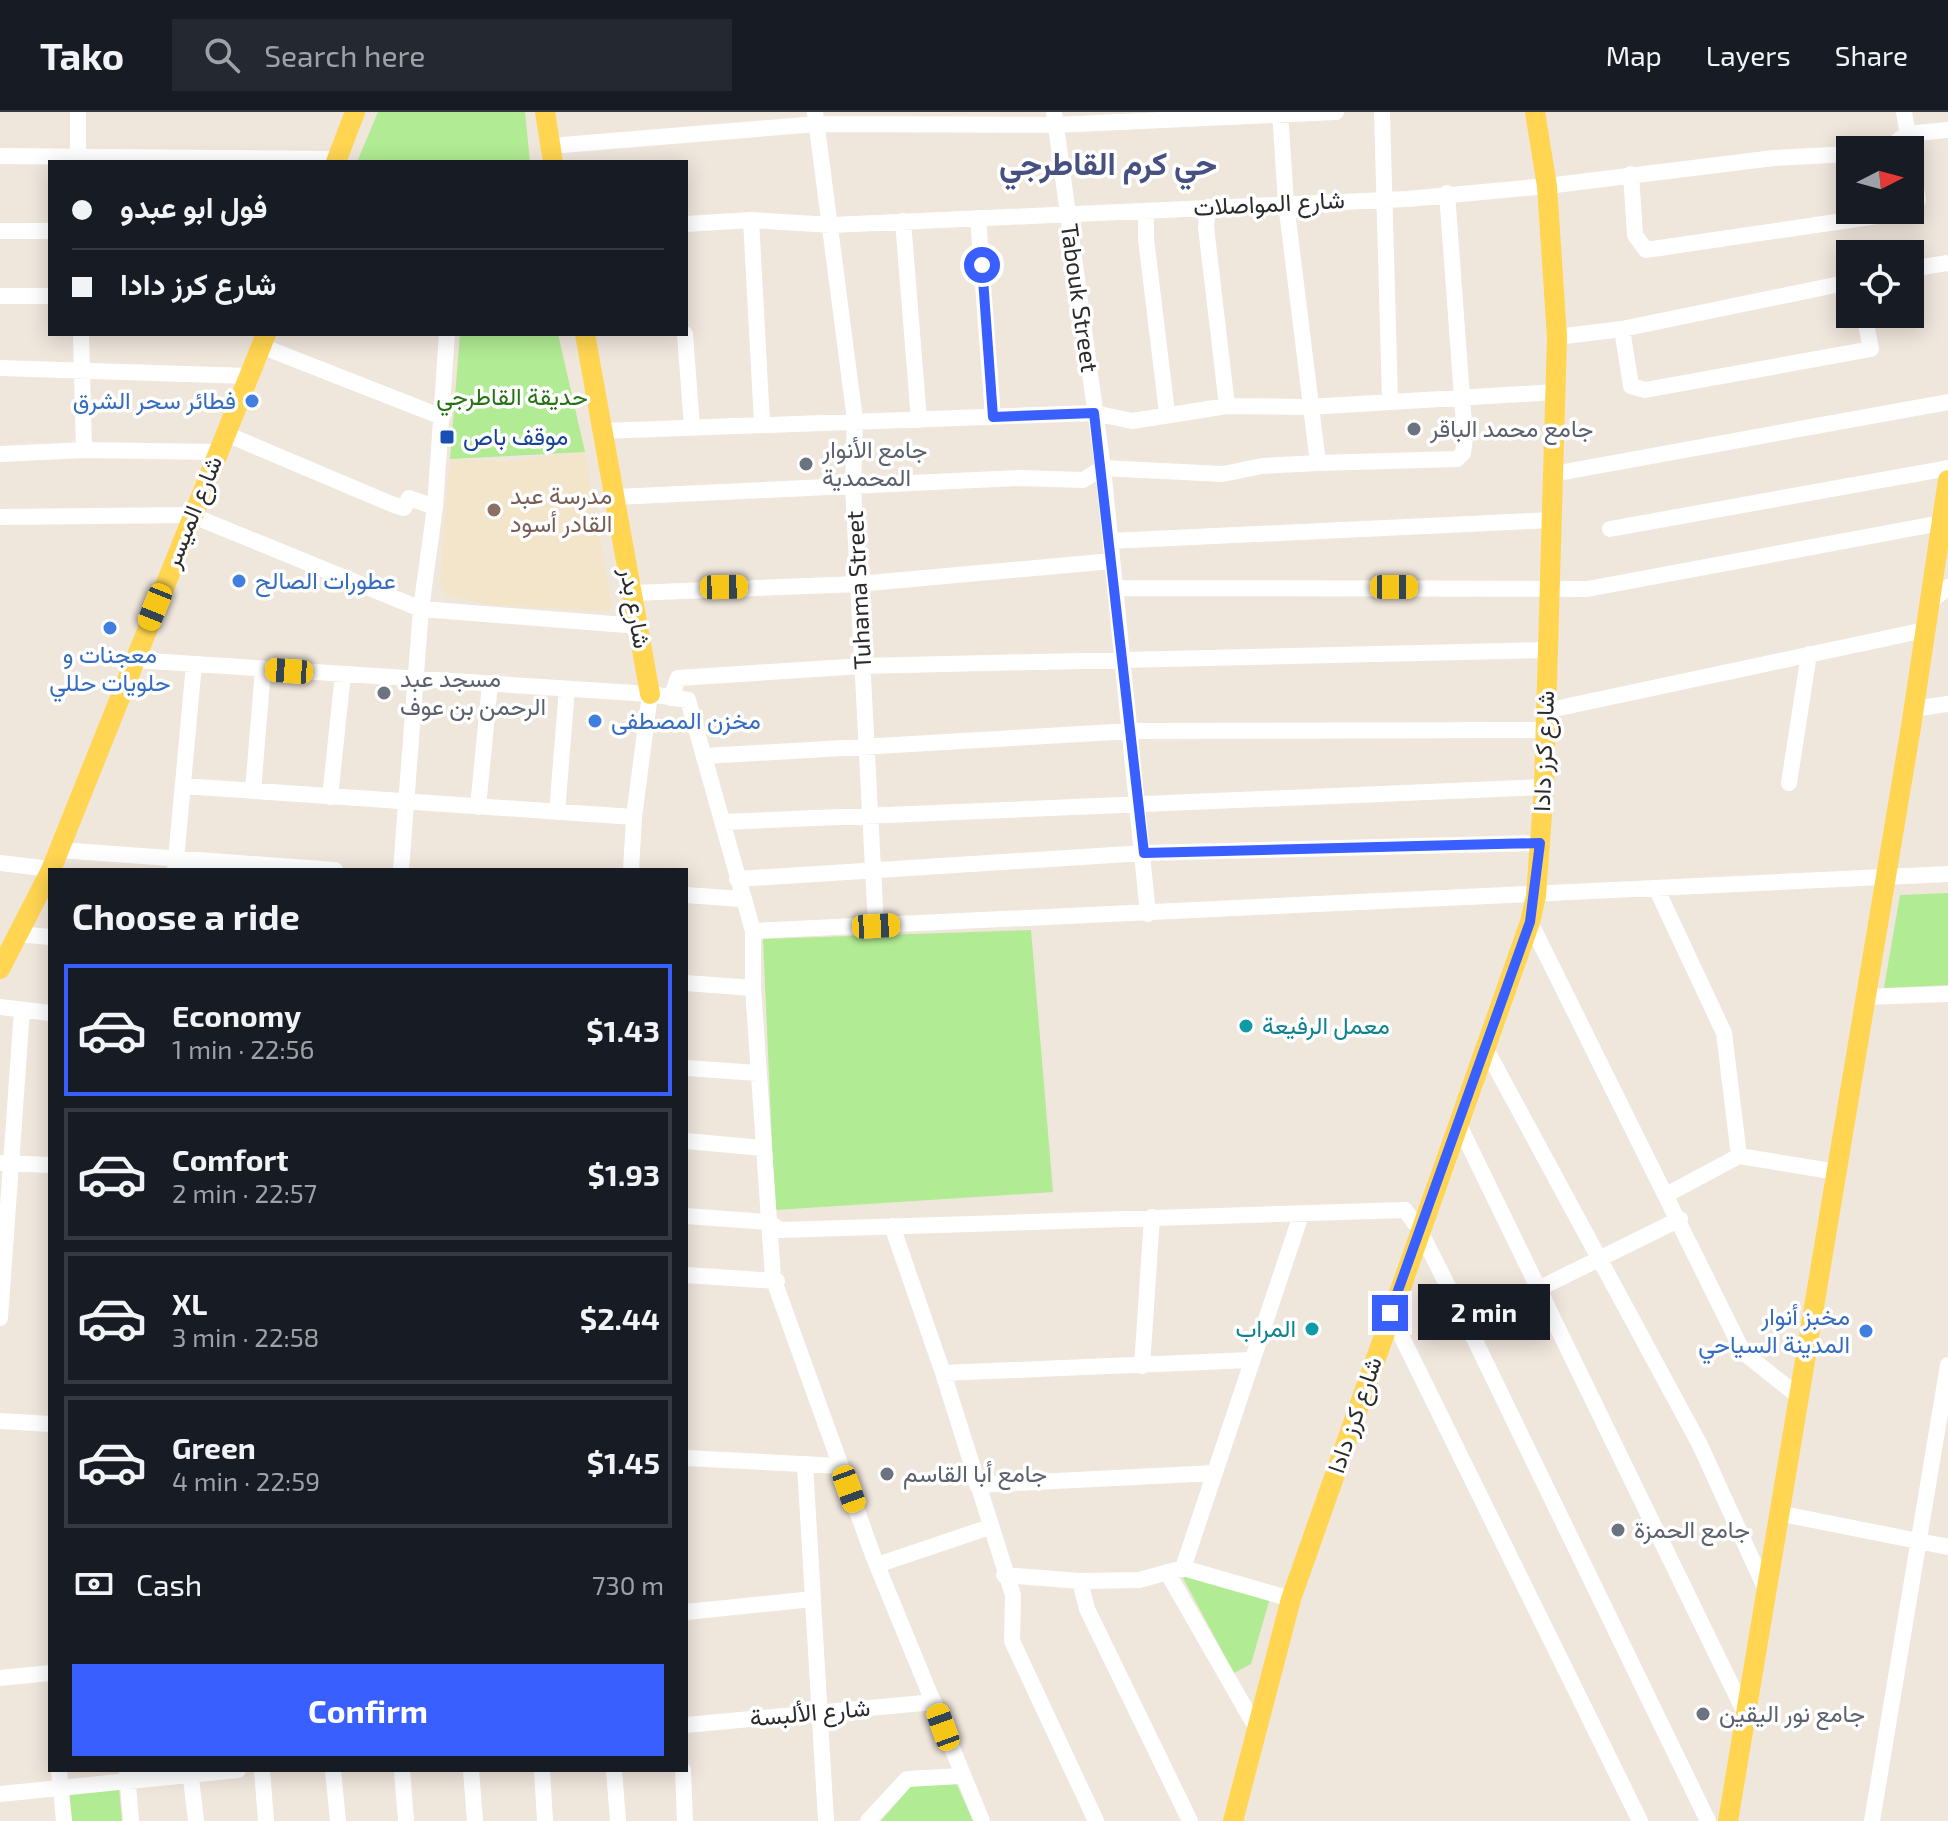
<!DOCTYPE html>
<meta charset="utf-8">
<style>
:root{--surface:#171b24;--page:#242831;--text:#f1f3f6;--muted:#9ea1a6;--line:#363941;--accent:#395fff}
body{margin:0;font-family:"Exo 2",Vazirmatn,sans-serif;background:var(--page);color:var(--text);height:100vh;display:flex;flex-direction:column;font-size:30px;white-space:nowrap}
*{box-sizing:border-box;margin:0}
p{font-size:26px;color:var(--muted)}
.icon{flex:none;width:44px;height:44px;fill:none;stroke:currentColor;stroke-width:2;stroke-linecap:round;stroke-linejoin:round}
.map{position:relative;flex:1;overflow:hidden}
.details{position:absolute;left:48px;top:756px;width:640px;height:904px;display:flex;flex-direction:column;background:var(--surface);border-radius:0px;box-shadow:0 4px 20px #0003}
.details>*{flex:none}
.guide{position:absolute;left:48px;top:48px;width:640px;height:176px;border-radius:0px;box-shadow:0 4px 20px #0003;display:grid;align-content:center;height:176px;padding:0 24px;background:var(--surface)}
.needle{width:52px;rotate:84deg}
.controls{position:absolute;left:1836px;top:24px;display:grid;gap:16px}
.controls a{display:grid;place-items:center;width:88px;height:88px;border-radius:0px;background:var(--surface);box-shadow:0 4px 20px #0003;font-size:40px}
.end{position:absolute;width:36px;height:36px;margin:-18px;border:10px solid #395fff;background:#fff;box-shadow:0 0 0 4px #fff}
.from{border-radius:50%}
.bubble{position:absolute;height:56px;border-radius:0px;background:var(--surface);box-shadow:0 4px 20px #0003;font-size:26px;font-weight:700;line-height:56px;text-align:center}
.car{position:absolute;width:24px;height:48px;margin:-24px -12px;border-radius:10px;box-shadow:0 0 6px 2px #0007;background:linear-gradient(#f5c518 24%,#345 0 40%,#f5c518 0 76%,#345 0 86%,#f5c518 0)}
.guide b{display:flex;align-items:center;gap:28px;height:76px;font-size:30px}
.guide b+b{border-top:2px solid var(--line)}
.guide i{width:20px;height:20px;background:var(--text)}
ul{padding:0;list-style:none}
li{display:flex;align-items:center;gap:24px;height:132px;margin:0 16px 12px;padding:0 8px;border:4px solid var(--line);border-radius:0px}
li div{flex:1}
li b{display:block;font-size:30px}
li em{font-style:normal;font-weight:700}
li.selected{border-color:var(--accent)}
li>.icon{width:72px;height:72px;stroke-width:1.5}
h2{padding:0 24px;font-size:36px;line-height:96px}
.pay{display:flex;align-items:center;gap:20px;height:88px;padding:0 24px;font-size:30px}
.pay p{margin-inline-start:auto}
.action{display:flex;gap:16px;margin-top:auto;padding:16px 24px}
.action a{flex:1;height:92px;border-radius:0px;background:var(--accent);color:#fff;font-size:32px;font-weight:700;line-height:92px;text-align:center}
header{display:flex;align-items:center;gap:48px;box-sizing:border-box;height:112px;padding:0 40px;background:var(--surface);border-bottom:2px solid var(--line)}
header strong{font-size:38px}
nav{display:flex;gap:44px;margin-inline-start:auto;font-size:28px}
.search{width:560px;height:72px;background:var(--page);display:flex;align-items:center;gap:20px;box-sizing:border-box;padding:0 28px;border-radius:0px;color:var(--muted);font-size:30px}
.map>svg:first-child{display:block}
.education{fill:#f2e5ca}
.green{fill:#b1eb93}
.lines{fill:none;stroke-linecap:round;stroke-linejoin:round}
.minor{stroke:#fff;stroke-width:16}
.major{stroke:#ffd551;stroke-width:20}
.route{stroke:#395fff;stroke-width:10}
.shop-dot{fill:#3f7fe0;stroke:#fff;stroke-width:3}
.worship-dot{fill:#6b7280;stroke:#fff;stroke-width:3}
.transit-dot{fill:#1a4fb4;stroke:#fff;stroke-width:3}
.education-dot{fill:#8d6e63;stroke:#fff;stroke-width:3}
.culture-dot{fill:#0f9aa8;stroke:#fff;stroke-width:3}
.labels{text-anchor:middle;stroke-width:7;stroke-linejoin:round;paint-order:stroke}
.street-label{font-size:24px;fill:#2b2b2b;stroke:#fff}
.park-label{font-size:24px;fill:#277212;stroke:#fff}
.shop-label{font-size:24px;fill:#366cbe;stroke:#fff;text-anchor:end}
.worship-label{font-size:24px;fill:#5b616d;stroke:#fff;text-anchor:start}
.transit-label{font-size:24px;fill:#164399;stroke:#fff;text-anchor:start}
.education-label{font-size:24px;fill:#785e54;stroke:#fff;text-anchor:start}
.culture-label{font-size:24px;fill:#0d838f;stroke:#fff;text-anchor:start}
.district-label{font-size:32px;font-weight:bold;fill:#465182;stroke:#fff}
</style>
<header>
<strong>Tako</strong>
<div class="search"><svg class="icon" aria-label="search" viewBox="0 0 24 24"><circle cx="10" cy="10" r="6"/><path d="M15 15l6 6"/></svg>Search here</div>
<nav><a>Map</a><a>Layers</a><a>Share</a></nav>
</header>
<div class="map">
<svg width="1948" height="1709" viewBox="0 0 1948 1709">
<rect width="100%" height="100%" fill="#efe6dc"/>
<!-- education -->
<path class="education" d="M 585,340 L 612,495 L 609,499 L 495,493 L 447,484 L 440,473 L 450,347 L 506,349 Z"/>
<!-- green -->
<path class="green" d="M 378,0 L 525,0 L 530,50 L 357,50 Z
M 460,222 L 558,222 L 585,340 L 450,347 Z
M 1948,781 L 1948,873 L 1884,876 L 1900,783 Z
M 1031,818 L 1053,1080 L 775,1098 L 763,827 Z
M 1191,1462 L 1270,1486 L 1251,1552 L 1234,1561 L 1183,1466 Z
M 961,1664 L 957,1673 L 973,1709 L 881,1709 L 912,1673 Z
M 119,1677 L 122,1709 L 72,1709 L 68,1680 Z"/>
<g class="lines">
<!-- minor -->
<path class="minor" d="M 815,0 L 855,308 L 853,374 L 876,814
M 1054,0 L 1103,356 L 1148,802
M 1280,0 L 1286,91 L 1318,351
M 1382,0 L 1390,288
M 1904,0 L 1909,30
M 550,34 L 817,12 L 1055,13 L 1336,0
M 1875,38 L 1891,34 L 1907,22 L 1948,18
M 0,44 L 337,47
M 78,50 L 78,0
M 1631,62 L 1635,123 L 1646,138 L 1911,99 L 1918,88 L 1910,39
M 1208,95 L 1206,115 L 1227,294
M 1146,99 L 1146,127 L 1167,301
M 978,106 L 993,305
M 751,108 L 762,311
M 903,109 L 919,308
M 686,112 L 751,108 L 832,113 L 1407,87 L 1547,74 L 1774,46 L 1850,42
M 0,119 L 50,119
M 1910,157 L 1948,151
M 0,184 L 50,184
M 1622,217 L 1631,274 L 1645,278 L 1871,237 L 1864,202
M 81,222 L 84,338
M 685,222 L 692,315
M 1557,225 L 1622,217 L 1850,170
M 261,234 L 442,305
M 0,256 L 248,264
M 603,319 L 1094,301 L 1132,309 L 1227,294 L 1309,295 L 1555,280
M 226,322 L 394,393 L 404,396 L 409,386 L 435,395
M 0,342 L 84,338 L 217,340
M 1553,362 L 1948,290
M 616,385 L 1020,366 L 1083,368 L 1103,356 L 1223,362 L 1262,354 L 1318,351 L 1457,347 L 1463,341 L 1465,326 L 1447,81
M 0,405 L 191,403 L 421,497 L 639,514
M 1610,417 L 1948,356
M 1110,429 L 1552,408
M 1115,476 L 1587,477 L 1941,411
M 633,481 L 858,472 L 1112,449
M 1929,491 L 1948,475
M 134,548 L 650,582 L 688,588 L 753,819 L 753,876 L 773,1166 L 874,1446 L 982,1709
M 671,586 L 678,566 L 862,554 L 1548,538
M 1913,597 L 1948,592
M 1545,599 L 1925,518
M 705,644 L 1132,619 L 1546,618
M 1789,671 L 1809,542
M 183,674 L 634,705
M 253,679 L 263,557
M 330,685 L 343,562
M 478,695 L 490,572
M 557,700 L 567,577
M 723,710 L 1544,675
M 59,738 L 335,758
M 0,751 L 51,757
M 175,758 L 194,552
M 401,758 L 421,497 L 435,395 L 447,222
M 631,758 L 634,705 L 650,582
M 737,767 L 1144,741 L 1540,731
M 1657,778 L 1724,921 L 1739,1044
M 686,783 L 741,787
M 1530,810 L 1743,1240 L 1797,1283
M 753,819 L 1948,762
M 18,822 L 50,825
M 686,871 L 753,876
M 1865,885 L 1948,882
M 0,895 L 50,901
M 1486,937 L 1700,1333 L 1766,1478
M 686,956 L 758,961
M 1458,1011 L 1744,1599
M 686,1029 L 763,1036
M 0,1051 L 50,1053
M 1666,1083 L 1739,1044 L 1837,1060
M 686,1104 L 768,1110 L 780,1118 L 1405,1098 L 1419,1117 L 1467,1212 L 1708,1709
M 892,1114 L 943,1261 L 1013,1483 L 1012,1529 L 1096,1709
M 686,1163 L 777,1169
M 1390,1201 L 1640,1709
M 0,1206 L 22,898
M 1467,1212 L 1680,1107
M 1142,1254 L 1152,1105
M 943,1261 L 1251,1248
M 0,1309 L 50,1312
M 686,1346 L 841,1354
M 805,1352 L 826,1709
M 977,1373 L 1214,1361
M 1778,1401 L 1948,1435
M 877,1453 L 990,1415
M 1183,1456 L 1301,1103
M 1167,1460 L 1257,1617
M 1004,1463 L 1080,1469 L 1139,1468 L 1183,1456 L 1291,1487
M 1080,1469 L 1087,1497 L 1190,1709
M 686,1500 L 813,1487
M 0,1566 L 50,1561
M 686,1613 L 934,1590
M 59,1658 L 64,1709
M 190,1658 L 196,1709
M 262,1658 L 266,1709
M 333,1658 L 338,1709
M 402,1658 L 406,1709
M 471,1658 L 475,1709
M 542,1658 L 545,1709
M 614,1658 L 618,1709
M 683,1658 L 685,1709
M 127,1660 L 131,1709
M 0,1682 L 238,1658
M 868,1709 L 907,1667 L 961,1664
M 1872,1709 L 1948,1253"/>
<!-- major -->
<path class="major" d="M 545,0 L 553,50
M 336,50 L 355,0
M 585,222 L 650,582
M 51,758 L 266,222
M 0,857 L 50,760
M 1233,1709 L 1291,1487 L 1530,810 L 1536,784 L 1544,675 L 1557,225 L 1547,74 L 1535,0
M 1728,1709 L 1911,615 L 1948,368"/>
</g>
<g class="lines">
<!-- route -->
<path class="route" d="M 982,153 L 993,305 L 1094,301 L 1144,741 L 1540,731 L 1530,810 L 1390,1201"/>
</g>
<!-- markers -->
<g class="shop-dot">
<circle cx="252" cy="289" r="8"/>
<circle cx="239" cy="469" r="8"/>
<circle cx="110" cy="516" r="8"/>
<circle cx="595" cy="609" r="8"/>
<circle cx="1866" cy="1219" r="8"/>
</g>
<g class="worship-dot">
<circle cx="1414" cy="317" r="8"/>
<circle cx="806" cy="352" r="8"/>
<circle cx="384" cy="581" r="8"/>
<circle cx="887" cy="1362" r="8"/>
<circle cx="1618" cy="1418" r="8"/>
<circle cx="1703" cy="1602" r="8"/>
</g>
<rect class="transit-dot" x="439" y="317" width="16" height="16" rx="4"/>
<circle class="education-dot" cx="494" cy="398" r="8"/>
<g class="culture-dot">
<circle cx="1246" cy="914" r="8"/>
<circle cx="1312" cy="1217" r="8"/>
</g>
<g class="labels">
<!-- street labels -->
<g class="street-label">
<text transform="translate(1269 92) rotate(-3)" y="8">شارع المواصلات</text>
<text transform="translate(1079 186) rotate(82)" y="8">Tabouk Street</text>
<text transform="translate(193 400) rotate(-68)" y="8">شارع الميسر</text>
<text transform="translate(859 478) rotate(-93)" y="8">Tuhama Street</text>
<text transform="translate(635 496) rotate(80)" y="8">شارع بدر</text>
<text transform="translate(1544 639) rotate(-88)" y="8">شارع كرز دادا</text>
<text transform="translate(1355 1303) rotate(-71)" y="8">شارع كرز دادا</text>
<text transform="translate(810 1601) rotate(-5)" y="8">شارع الألبسة</text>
</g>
<!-- park labels -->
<g class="park-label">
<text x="512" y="293">حديقة القاطرجي</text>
</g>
<!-- shop labels -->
<g class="shop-label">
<text x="236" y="297">فطائر سحر الشرق</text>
<text x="255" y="477" text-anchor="start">عطورات الصالح</text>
<text x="110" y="551" text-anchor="middle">معجنات و<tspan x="110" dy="28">حلويات حللي</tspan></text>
<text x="611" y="617" text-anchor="start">مخزن المصطفى</text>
<text x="1850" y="1213">مخبز أنوار<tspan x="1850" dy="28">المدينة السياحي</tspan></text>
</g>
<!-- worship labels -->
<g class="worship-label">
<text x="1430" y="325">جامع محمد الباقر</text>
<text x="822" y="346">جامع الأنوار<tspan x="822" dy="28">المحمدية</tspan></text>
<text x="400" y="575">مسجد عبد<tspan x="400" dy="28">الرحمن بن عوف</tspan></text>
<text x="903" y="1370">جامع أبا القاسم</text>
<text x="1634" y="1426">جامع الحمزة</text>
<text x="1719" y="1610">جامع نور اليقين</text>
</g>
<!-- transit labels -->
<g class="transit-label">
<text x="463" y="333">موقف باص</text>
</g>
<!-- education labels -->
<g class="education-label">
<text x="510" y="392">مدرسة عبد<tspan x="510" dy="28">القادر أسود</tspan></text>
</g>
<!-- culture labels -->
<g class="culture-label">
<text x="1262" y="922">معمل الرفيعة</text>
<text x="1296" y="1225" text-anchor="end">المراب</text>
</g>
<!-- district labels -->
<g class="district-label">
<text x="1108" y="63">حي كرم القاطرجي</text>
</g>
</g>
</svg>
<div class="controls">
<a><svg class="needle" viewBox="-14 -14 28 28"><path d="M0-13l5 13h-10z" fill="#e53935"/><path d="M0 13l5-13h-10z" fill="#9ea1a6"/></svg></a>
<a><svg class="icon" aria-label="locate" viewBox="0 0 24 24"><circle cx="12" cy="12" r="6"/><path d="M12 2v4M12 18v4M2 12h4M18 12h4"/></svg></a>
</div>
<i class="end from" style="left:982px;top:153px"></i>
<i class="end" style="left:1390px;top:1201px"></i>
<div class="bubble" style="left:1418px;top:1172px;width:132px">2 min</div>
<i class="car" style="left:724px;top:475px;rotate:89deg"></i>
<i class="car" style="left:1394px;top:475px;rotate:90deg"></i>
<i class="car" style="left:155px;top:495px;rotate:202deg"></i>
<i class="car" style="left:289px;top:559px;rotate:274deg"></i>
<i class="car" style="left:876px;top:814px;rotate:87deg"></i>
<i class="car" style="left:849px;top:1377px;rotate:160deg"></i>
<i class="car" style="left:943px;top:1615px;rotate:340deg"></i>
<div class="guide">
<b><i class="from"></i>فول ابو عبدو</b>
<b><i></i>شارع كرز دادا</b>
</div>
<section class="details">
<h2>Choose a ride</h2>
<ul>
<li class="selected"><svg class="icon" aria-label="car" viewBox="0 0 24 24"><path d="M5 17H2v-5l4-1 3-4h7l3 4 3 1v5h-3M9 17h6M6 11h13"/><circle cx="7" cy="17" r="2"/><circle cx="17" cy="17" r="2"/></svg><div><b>Economy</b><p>1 min · 22:56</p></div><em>$1.43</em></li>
<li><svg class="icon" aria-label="car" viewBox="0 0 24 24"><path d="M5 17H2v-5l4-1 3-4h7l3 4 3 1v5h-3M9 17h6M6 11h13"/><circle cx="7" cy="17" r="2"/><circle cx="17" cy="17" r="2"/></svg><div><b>Comfort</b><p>2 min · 22:57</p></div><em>$1.93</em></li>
<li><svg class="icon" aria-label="car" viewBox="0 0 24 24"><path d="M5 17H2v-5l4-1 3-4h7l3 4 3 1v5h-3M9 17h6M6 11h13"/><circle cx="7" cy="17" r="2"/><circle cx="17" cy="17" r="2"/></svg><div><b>XL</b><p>3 min · 22:58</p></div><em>$2.44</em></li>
<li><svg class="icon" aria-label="car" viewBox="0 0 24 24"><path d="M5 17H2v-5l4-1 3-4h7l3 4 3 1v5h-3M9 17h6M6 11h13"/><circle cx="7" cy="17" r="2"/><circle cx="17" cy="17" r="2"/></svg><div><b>Green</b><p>4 min · 22:59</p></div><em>$1.45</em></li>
</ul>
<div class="pay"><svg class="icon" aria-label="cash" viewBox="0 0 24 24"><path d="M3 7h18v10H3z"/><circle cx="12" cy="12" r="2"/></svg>Cash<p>730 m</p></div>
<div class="action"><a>Confirm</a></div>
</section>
</div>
